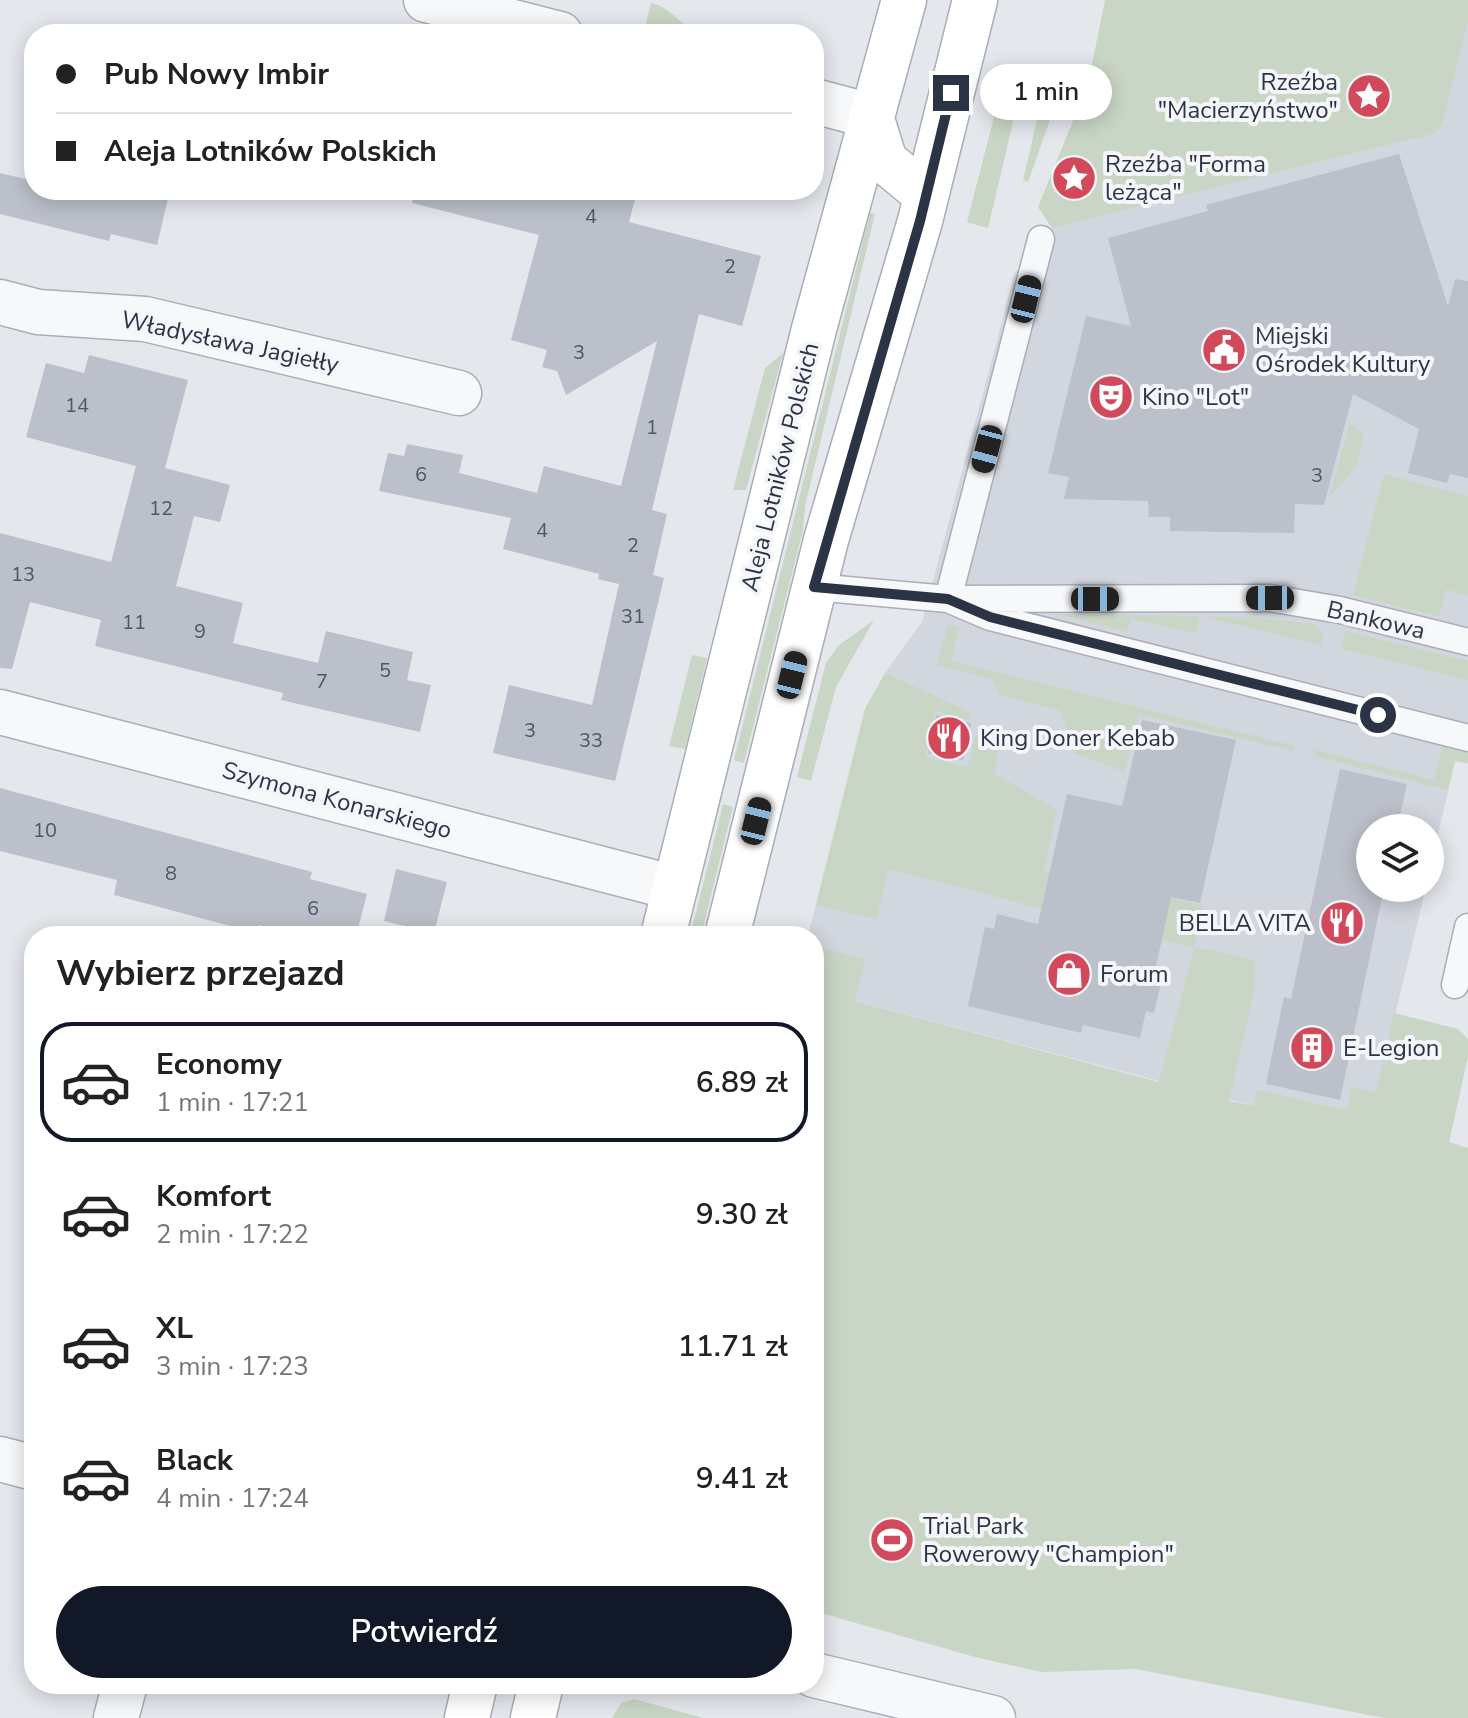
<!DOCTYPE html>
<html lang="pl">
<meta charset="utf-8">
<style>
:root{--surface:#fff;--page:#f6f6f6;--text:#222;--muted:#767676;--line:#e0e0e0;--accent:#111827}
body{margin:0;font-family:"Nunito Sans",sans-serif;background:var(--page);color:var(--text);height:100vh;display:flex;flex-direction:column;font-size:30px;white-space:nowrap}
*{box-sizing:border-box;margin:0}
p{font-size:26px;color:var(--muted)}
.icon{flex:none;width:44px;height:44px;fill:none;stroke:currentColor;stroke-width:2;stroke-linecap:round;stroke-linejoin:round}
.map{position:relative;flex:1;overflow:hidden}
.drawer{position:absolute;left:24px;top:926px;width:800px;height:768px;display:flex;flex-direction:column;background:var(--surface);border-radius:32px;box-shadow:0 4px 20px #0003}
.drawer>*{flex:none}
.hud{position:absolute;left:24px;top:24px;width:800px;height:176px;border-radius:32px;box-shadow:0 4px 20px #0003;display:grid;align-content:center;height:176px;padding:0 32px;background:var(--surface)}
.controls{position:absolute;left:1356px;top:814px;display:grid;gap:16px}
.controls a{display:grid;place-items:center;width:88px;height:88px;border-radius:50%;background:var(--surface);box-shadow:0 4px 20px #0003;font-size:40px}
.end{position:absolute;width:36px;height:36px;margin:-18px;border:10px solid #2b3445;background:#fff;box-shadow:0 0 0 4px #fff}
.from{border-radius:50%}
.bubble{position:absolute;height:56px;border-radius:28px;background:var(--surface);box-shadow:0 4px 20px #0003;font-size:26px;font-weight:600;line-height:56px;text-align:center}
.car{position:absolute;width:24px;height:48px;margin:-24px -12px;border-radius:10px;box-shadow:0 0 6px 2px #0007;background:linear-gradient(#222 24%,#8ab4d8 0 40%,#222 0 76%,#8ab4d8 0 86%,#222 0)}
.hud b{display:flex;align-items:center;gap:28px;height:76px;font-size:30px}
.hud b+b{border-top:2px solid var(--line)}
.hud i{width:20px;height:20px;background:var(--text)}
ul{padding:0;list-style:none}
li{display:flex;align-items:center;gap:24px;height:120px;margin:0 16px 12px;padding:0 16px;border:4px solid transparent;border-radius:32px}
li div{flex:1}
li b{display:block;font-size:30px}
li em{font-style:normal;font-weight:600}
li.on{border-color:var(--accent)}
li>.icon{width:72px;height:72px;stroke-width:1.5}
h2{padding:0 32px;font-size:36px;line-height:96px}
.cta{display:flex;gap:16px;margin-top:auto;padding:16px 32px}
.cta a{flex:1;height:92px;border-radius:48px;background:var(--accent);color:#fff;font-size:32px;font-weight:600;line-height:92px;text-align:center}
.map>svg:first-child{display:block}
.built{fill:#d2d6de}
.green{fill:#c9d6c5}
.building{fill:#bbc0ca}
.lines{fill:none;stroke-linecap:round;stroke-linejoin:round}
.lane-casing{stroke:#a9aeb7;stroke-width:29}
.street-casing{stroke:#a9aeb7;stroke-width:47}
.secondary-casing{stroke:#a9aeb7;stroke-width:47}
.lane{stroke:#f7f8fa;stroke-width:26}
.street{stroke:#f7f8fa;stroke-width:44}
.secondary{stroke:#fff;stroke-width:44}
.route{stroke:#2b3445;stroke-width:10}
.labels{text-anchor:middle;stroke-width:8;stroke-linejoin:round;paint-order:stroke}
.number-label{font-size:20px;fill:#4f5766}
.poi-label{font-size:24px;fill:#2b3445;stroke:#f4f6f9;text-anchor:start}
.street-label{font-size:24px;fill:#2b3445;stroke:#f4f6f9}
</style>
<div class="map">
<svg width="1468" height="1718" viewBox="0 0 1468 1718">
<rect width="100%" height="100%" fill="#e4e7ec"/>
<!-- built -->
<path class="built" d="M 1468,23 L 1468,496 L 1384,475 L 1354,595 L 1438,617 L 1446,590 L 1468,596 L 1468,763 L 1455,761 L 1430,869 L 1430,828 L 1370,828 L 1370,888 L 1426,888 L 1376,1093 L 1347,1110 L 1258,1091 L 1254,1106 L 814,990 L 814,936 L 808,936 L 865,709 L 885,673 L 922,622 L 1015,273 L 1052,228 L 1434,134 L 1442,125 Z"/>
<!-- green -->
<path class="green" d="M 1105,0 L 1468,0 L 1468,23 L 1442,125 L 1434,134 L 1052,228 L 1038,207 L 1088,84 Z
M 651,3 C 672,7 681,29 704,34 C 686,34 658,40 646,23 Z
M 1005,74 L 1021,75 L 1023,80 L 988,228 L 967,222 Z
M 1047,77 L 1065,77 L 1028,182 L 1023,180 Z
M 870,213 L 875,214 L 805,506 L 803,530 L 744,763 L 734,760 Z
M 783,353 L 746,490 L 733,490 L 765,368 Z
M 1350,424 L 1364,434 L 1356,467 L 1329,498 Z
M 1384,474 L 1468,496 L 1468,596 L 1446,590 L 1439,617 L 1353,595 Z
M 1056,614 L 1248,617 L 1313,624 L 1323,633 L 1321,645 L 1200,616 L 1196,633 L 1131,619 L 1127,632 Z
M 874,620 L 836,687 L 811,781 L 797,777 L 826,663 L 839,645 Z
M 948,625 L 959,628 L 951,661 L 1295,746 L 1293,751 L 1138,714 L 1125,772 L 1074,753 L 1061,711 L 999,695 L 992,679 L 937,665 Z
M 1345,631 L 1468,661 L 1468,680 L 1341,649 Z
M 692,655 L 707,658 L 685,749 L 669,746 Z
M 885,673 L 970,712 L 968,720 L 935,711 L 925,757 L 968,767 L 975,736 L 1000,745 L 994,773 L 1057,810 L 1044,870 L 1203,905 L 1194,947 L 1255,960 L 1254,992 L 1229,1101 L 1254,1106 L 1257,1090 L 1347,1110 L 1352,1087 L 1376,1092 L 1394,1013 L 1458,1029 L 1468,1039 L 1468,1057 L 1449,1142 L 1468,1148 L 1468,1718 L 1384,1718 L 1136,1669 L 1042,1672 L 975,1657 L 814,1611 L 814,946 L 865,959 L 855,1001 L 1159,1082 L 1194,948 L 889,869 L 876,919 L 816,905 L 865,709 Z
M 1443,747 L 1468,753 L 1468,763 L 1455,761 L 1448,790 L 1314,756 L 1315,750 L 1433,780 Z
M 723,804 L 733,807 L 701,936 L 690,936 Z
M 634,1699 L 703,1718 L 612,1718 L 621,1703 Z"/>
<!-- building -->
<path class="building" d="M 1399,154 L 1448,306 L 1455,279 L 1468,281 L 1468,478 L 1450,474 L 1447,483 L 1408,473 L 1419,429 L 1353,394 L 1324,505 L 1295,504 L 1294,533 L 1170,531 L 1170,517 L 1149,517 L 1148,501 L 1064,499 L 1069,477 L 1048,473 L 1086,316 L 1131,326 L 1108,238 L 1208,211 L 1206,205 Z
M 0,173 L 34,181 L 34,190 L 170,190 L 157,245 L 111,234 L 109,241 L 0,214 Z
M 414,190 L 617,190 L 636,195 L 629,222 L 761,256 L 742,326 L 699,314 L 652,510 L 667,514 L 653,575 L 664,578 L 615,781 L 493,753 L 509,685 L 592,705 L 619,584 L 598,579 L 599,574 L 503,549 L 511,518 L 379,491 L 388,453 L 404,456 L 407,444 L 463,455 L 459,473 L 537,493 L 544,466 L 621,486 L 657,341 L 566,395 L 557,371 L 542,367 L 547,350 L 511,340 L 539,235 L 412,203 Z
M 89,355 L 188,380 L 165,468 L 230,485 L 220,522 L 194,516 L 176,586 L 243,603 L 233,643 L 318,663 L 326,631 L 413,652 L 407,680 L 431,685 L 420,732 L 281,700 L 283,693 L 95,646 L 101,620 L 30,602 L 12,669 L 0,668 L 0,533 L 111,562 L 136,466 L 26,437 L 46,363 L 84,373 Z
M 936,715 L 971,723 L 963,760 L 928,753 Z
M 1142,720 L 1236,740 L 1200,903 L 1171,897 L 1154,976 L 1162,978 L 1154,1013 L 1146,1011 L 1140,1038 L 1083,1025 L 1081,1033 L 968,1006 L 985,927 L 994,929 L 997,914 L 1038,924 L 1067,794 L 1122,806 Z
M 1340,769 L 1407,784 L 1397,828 L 1370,828 L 1370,888 L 1384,888 L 1340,1100 L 1266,1084 L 1284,997 L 1291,999 Z
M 0,788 L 312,872 L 310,879 L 367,894 L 356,936 L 301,936 L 259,925 L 257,933 L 114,895 L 117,880 L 0,851 Z
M 396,869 L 447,882 L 434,933 L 384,921 Z"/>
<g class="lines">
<!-- lane casing -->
<g class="lane-casing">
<path id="lane" d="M 1041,239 L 948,599 L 1270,598 L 1340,610 L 1468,642
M 814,587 L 948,599 L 990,617 L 1468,738
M 1455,985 L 1468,927"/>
</g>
<!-- street casing -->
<g class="street-casing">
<path id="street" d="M 426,0 L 560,34
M 814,101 L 871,116
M 0,302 L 38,312 L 145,319 L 459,393
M 0,712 L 675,888
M 0,1459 L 34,1468
M 814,1675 L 993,1718
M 116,1718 L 125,1684"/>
</g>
<!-- secondary casing -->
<g class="secondary-casing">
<path id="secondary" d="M 871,116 L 885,161 L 926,195
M 663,936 L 814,329 L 904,0
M 727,936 L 826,540 L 920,221 L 975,0
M 467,1718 L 475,1684
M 533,1718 L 541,1684"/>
</g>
<!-- lane -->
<use href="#lane" class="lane"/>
<!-- street -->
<use href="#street" class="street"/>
<!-- secondary -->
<use href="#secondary" class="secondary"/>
</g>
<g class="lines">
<!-- route -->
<path class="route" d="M 951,93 L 920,221 L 814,587 L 948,599 L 990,617 L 1378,715"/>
</g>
<!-- icons -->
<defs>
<g id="sight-disc" transform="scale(2.3)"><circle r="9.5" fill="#d1495b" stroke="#f4f6f9"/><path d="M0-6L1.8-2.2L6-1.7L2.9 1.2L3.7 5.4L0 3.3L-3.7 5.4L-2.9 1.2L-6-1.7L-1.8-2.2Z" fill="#fff"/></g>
<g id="civic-disc" transform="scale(2.3)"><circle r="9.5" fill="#d1495b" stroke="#f4f6f9"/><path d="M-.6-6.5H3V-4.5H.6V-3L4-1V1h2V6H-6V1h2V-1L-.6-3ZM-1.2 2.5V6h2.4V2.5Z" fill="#fff"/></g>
<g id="theatre-disc" transform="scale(2.3)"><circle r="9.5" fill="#d1495b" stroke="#f4f6f9"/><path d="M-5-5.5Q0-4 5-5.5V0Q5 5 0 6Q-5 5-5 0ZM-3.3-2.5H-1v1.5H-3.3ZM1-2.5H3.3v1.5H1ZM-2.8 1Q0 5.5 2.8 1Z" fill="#fff"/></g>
<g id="restaurant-disc" transform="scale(2.3)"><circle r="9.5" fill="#d1495b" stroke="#f4f6f9"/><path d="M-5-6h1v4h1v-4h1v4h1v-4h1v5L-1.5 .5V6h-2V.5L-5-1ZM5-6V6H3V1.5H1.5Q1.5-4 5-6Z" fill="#fff"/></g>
<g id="shop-disc" transform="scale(2.3)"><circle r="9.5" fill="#d1495b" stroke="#f4f6f9"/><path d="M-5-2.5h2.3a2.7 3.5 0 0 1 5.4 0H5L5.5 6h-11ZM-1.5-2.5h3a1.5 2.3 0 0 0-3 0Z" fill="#fff"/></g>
<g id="building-disc" transform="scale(2.3)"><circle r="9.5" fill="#d1495b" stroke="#f4f6f9"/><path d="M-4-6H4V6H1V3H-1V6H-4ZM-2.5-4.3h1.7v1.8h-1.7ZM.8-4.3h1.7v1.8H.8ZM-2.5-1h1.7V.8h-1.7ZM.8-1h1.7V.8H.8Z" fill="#fff"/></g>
<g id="stadium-disc" transform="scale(2.3)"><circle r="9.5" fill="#d1495b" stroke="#f4f6f9"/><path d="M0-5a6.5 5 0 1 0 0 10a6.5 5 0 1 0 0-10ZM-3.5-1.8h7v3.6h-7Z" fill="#fff"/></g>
</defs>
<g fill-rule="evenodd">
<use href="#sight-disc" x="1369" y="96"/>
<use href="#sight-disc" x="1074" y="178"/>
<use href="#civic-disc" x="1224" y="350"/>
<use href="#theatre-disc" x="1111" y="397"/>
<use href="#restaurant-disc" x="949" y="738"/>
<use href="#restaurant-disc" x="1342" y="923"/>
<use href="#shop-disc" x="1069" y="974"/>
<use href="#building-disc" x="1312" y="1048"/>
<use href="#stadium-disc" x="892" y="1540"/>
</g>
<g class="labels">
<!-- number labels -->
<g class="number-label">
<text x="591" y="223">4</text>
<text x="730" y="273">2</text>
<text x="579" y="359">3</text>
<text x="77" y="412">14</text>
<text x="652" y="434">1</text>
<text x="421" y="481">6</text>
<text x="1317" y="482">3</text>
<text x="161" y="515">12</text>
<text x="542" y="537">4</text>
<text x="633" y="552">2</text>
<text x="23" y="581">13</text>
<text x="633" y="623">31</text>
<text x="134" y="629">11</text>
<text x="200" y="638">9</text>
<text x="385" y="677">5</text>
<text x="322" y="688">7</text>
<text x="530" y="737">3</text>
<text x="591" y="747">33</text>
<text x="45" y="837">10</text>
<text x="171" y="880">8</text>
<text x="313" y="915">6</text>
</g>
<!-- poi labels -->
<g class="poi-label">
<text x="1338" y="90" text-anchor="end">Rzeźba<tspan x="1338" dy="28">"Macierzyństwo"</tspan></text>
<text x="1105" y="172">Rzeźba "Forma<tspan x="1105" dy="28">leżąca"</tspan></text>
<text x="1255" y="344">Miejski<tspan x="1255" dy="28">Ośrodek Kultury</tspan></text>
<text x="1142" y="405">Kino "Lot"</text>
<text x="980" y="746">King Doner Kebab</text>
<text x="1311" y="931" text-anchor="end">BELLA VITA</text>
<text x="1100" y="982">Forum</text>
<text x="1343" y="1056">E-Legion</text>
<text x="923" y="1534">Trial Park<tspan x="923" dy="28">Rowerowy "Champion"</tspan></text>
</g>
<!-- street labels -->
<g class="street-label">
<text transform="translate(230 342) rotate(12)" y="8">Władysława Jagiełły</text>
<text transform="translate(780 467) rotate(-76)" y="8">Aleja Lotników Polskich</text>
<text transform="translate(1376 620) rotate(13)" y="8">Bankowa</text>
<text transform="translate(337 800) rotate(15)" y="8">Szymona Konarskiego</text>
</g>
</g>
</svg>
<div class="controls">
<a><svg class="icon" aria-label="layers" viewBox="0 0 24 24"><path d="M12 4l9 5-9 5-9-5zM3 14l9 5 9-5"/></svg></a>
</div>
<i class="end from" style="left:1378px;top:715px"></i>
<i class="end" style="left:951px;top:93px"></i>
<div class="bubble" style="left:980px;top:64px;width:132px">1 min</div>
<i class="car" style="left:1026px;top:299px;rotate:14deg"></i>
<i class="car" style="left:987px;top:449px;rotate:195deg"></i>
<i class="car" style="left:1270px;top:598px;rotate:270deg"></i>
<i class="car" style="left:1095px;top:599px;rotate:90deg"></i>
<i class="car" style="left:792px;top:675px;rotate:14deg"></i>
<i class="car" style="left:756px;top:821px;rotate:14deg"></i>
<div class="hud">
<b><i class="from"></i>Pub Nowy Imbir</b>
<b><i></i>Aleja Lotników Polskich</b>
</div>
<section class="drawer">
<h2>Wybierz przejazd</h2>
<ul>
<li class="on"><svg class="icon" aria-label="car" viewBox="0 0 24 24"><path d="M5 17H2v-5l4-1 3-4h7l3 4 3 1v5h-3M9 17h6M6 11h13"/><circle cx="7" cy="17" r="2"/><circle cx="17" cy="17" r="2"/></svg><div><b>Economy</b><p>1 min · 17:21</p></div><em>6.89 zł</em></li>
<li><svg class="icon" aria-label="car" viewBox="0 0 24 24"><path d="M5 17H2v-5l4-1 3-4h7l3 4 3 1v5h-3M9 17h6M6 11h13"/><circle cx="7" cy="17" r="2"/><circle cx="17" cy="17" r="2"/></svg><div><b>Komfort</b><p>2 min · 17:22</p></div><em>9.30 zł</em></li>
<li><svg class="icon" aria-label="car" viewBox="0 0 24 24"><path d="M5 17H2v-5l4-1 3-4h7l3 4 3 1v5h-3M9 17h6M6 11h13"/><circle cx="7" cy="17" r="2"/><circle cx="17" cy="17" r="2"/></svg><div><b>XL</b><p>3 min · 17:23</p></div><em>11.71 zł</em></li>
<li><svg class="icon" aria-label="car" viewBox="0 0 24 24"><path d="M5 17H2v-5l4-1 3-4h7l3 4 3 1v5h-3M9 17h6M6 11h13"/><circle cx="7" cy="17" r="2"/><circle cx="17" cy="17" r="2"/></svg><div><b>Black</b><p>4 min · 17:24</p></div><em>9.41 zł</em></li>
</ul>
<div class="cta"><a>Potwierdź</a></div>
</section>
</div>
